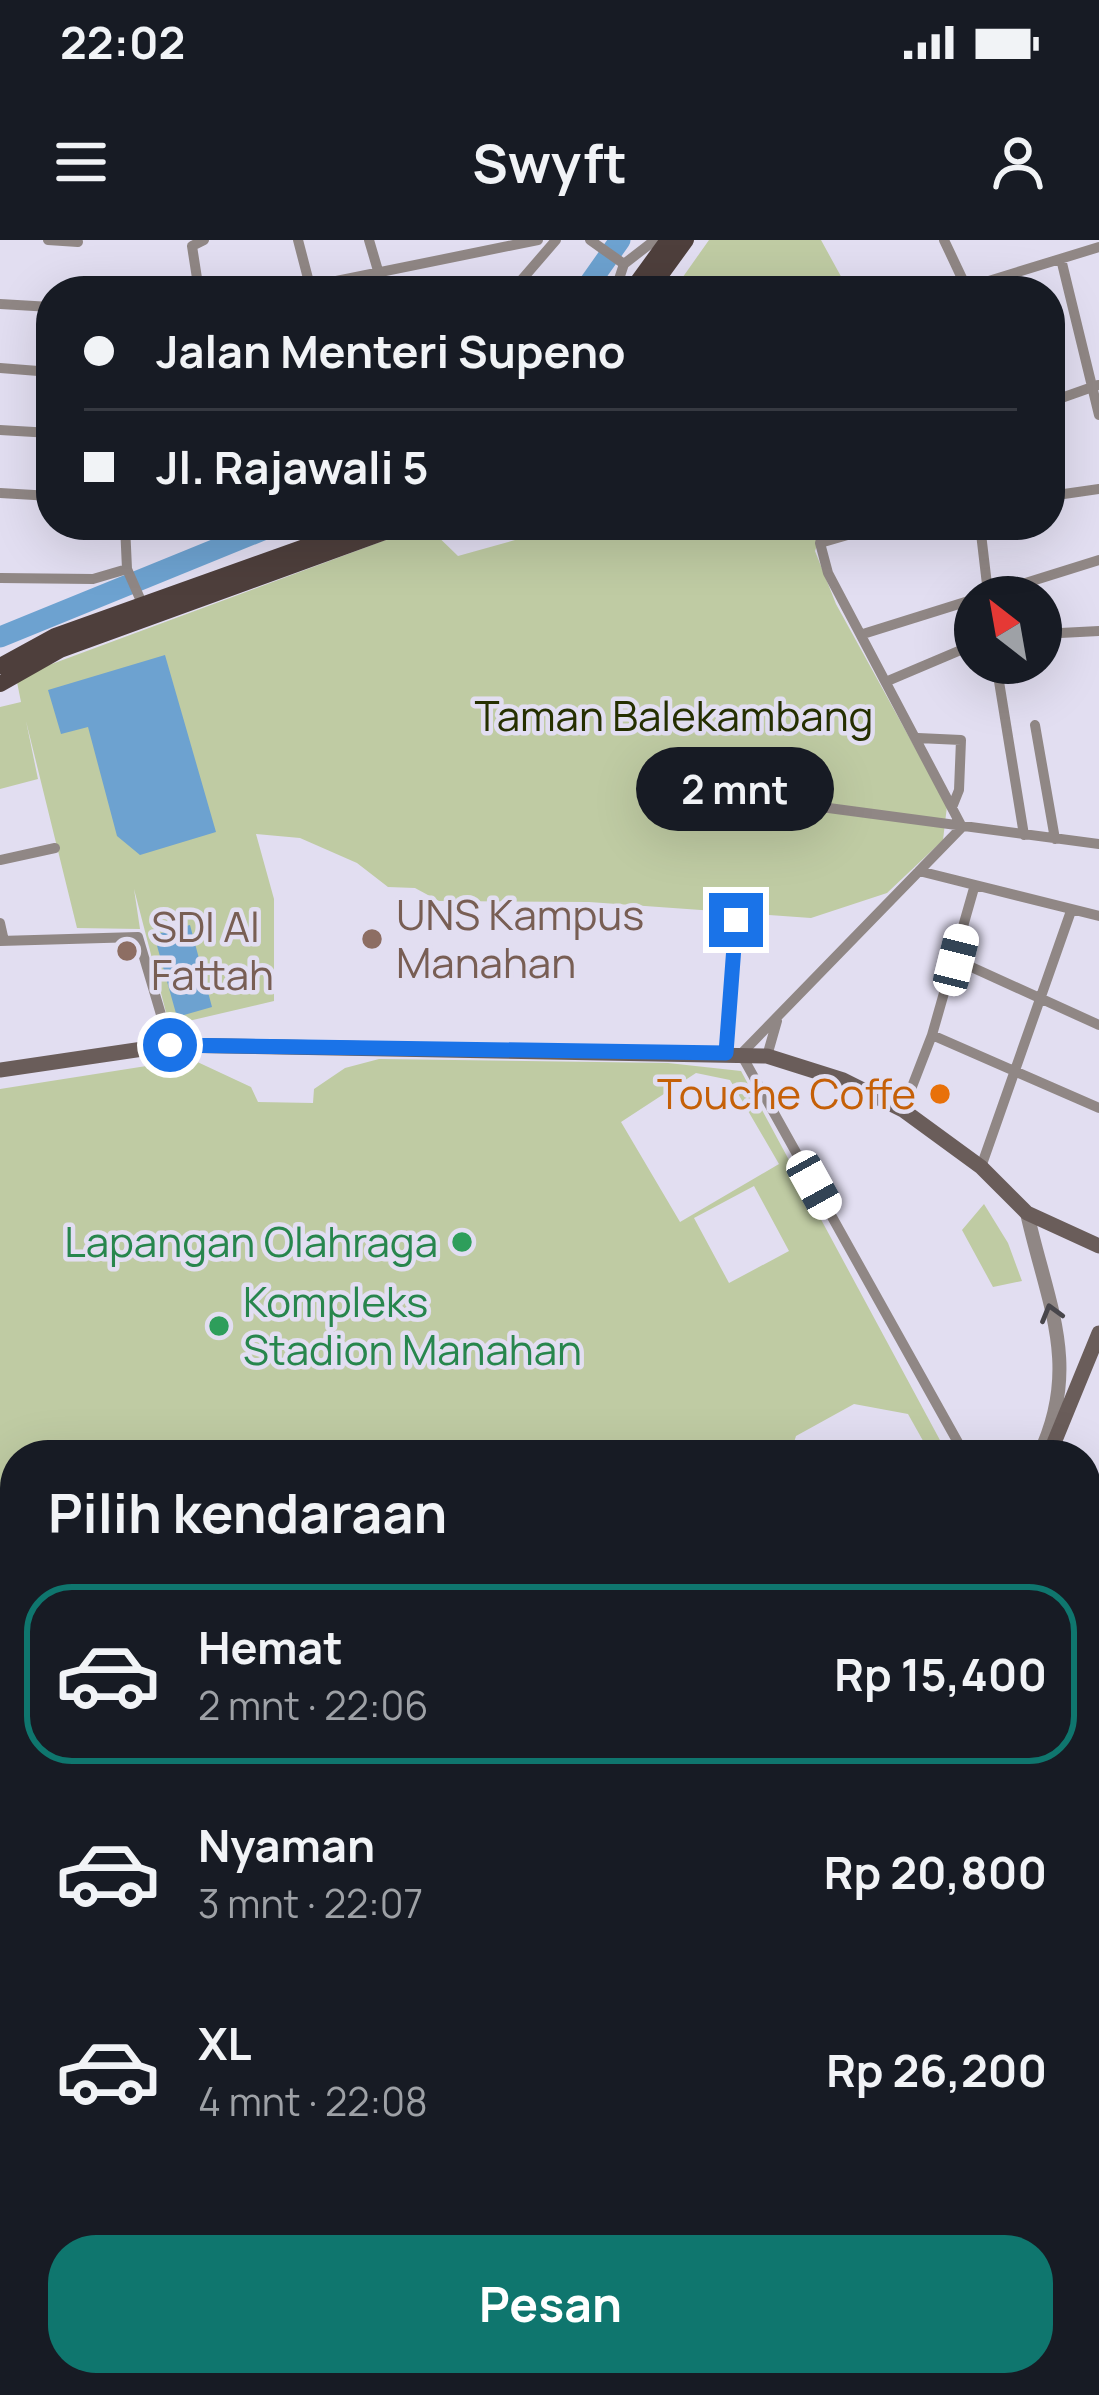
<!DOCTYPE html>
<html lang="id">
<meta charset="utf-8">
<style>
:root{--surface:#171b24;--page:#242831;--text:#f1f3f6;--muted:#9ea1a6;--line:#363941;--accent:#0f766e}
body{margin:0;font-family:Manrope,sans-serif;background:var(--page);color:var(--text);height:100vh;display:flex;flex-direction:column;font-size:45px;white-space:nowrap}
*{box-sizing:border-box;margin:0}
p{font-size:39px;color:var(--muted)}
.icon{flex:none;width:66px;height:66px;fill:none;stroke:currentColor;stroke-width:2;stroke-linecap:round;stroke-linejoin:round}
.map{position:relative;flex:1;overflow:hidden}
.sheet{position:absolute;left:0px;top:1200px;width:1101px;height:957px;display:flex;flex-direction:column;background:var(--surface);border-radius:48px 48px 0 0;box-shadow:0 12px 48px #0002}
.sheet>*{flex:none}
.banner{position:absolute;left:36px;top:36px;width:1029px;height:264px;border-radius:48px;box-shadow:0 12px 48px #0002;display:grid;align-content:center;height:264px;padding:0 48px;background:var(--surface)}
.needle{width:78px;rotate:329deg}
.controls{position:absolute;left:954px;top:336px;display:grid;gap:24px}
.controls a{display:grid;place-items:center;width:108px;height:108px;border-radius:50%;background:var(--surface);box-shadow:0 12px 48px #0002;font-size:60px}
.end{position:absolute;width:54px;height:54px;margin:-27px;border:15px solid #1a73e8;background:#fff;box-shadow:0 0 0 6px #fff}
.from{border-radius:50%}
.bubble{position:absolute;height:84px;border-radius:42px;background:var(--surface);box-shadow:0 12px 48px #0002;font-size:39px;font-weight:700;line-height:84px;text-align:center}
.car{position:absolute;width:36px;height:72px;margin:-36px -18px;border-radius:15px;box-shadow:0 0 9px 3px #0007;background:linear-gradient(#fff 24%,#345 0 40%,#fff 0 76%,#345 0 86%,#fff 0)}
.banner b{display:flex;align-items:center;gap:42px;height:114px;font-size:45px}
.banner b+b{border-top:3px solid var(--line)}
.banner i{width:30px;height:30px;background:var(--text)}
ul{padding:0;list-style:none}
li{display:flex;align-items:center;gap:36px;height:180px;margin:0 24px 18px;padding:0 24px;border:6px solid transparent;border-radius:48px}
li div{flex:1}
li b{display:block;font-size:45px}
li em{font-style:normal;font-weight:700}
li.current{border-color:var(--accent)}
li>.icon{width:108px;height:108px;stroke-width:1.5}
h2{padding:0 48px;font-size:54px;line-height:144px}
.button{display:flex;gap:24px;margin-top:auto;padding:24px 48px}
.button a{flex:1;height:138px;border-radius:48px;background:var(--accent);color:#fff;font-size:48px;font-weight:700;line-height:138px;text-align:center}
.status{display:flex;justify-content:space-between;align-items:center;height:84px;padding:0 60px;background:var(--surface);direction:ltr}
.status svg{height:33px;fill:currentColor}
header{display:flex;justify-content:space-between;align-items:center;height:156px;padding:0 48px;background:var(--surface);font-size:54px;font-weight:700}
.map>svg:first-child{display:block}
.green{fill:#bfcba3;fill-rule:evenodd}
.water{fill:#6da2d0}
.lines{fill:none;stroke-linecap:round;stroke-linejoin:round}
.river{stroke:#6da2d0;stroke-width:21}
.minor{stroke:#908785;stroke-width:10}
.tertiary{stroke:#908785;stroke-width:14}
.secondary{stroke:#6a5d5a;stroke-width:15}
.primary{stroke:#4e3f3c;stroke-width:16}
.rail-casing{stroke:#605e68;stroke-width:8}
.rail{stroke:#e2def1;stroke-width:3;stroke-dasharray:9;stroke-linecap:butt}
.oneway{stroke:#48464b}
.route{stroke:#1a73e8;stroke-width:15}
.education-dot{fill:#8d6e63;stroke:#e2def1;stroke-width:4.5}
.food-dot{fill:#e8710a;stroke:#e2def1;stroke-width:4.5}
.leisure-dot{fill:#2e9e5b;stroke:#e2def1;stroke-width:4.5}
.labels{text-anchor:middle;stroke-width:9;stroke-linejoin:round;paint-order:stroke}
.park-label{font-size:42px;fill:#252f00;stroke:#e2def1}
.education-label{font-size:42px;fill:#785e54;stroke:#e2def1;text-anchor:start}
.food-label{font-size:42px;fill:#c56008;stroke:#e2def1;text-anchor:end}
.leisure-label{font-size:42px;fill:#27864d;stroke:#e2def1;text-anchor:end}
</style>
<div class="status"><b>22:02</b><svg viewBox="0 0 49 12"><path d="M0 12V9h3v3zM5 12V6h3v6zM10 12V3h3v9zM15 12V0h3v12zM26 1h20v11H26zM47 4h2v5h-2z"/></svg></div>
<header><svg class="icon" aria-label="menu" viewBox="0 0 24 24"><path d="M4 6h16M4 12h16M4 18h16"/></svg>Swyft<svg class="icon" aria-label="person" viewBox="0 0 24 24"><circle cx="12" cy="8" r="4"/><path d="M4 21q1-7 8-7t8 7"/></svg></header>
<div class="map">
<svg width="1099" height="2155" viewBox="0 0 1099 2155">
<rect width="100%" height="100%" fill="#e2def1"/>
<!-- green -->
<path class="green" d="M 709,0 L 821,0 L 849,51 L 673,51 Z
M 426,285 L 458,316 L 515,300 L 515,285 L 824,285 L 815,311 L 836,364 L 947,566 L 943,600 L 887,653 L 811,678 L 589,662 L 439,661 L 415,648 L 388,647 L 357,623 L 300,598 L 256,594 L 274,659 L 274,761 L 180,783 L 168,780 L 134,649 L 140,689 L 77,688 L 26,481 L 38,539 L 0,549 L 0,467 L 21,462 L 17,442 L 33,431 Z
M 191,819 L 251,847 L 258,862 L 313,863 L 314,849 L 345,828 L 379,819 L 668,823 L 741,831 L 948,1215 L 931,1215 L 908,1174 L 854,1164 L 796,1196 L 790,1215 L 15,1215 L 15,1353 L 0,1352 L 0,849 ZM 696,833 L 730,840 L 779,924 L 680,982 L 621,882 ZM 754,946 L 789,1011 L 729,1043 L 694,978 Z
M 984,964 L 1008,1003 L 1022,1041 L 993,1047 L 962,990 Z
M 959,2142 L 1021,2142 L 1025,2155 L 915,2155 Z"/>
<!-- water -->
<path class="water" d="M 165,415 L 216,592 L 140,615 L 117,596 L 88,487 L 61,494 L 48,450 Z
M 190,685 L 212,767 L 177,777 L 154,695 Z"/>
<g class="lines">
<!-- river -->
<path class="river" d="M 584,51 L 620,0
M 0,397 L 275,285"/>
<!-- minor -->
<path class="minor" d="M 48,0 L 78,2
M 298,0 L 310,46
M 369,0 L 384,51
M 590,0 L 624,24
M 944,0 L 968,51
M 1061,19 L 1099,175
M 966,48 L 1099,7
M 199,51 L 192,6 L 204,0
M 287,51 L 538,0
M 512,51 L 556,0
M 615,51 L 624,24 L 655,0
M 0,64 L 51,67
M 0,128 L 51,132
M 1050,162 L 1098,145
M 0,190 L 51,193
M 0,253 L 51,256
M 1050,256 L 1099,249
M 125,285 L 127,329 L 145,370
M 825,285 L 820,303 L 828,333 L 962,587
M 980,285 L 988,353
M 820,303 L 882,285
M 0,338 L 93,339 L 127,329
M 863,394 L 1099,320
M 1041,394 L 1099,391
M 996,423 L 1024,595
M 890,440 L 975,404
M 1035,485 L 1055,599
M 918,498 L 961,500 L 959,550 L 953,565
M 701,551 L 1099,604
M 962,587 L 741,814 L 965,1215
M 0,620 L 55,608
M 919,631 L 1099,676
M 0,683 L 4,701
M 0,701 L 138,697 L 170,805
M 956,720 L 1099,785
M 932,795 L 1099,868
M 726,813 L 736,680
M 767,816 L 777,781
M 903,870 L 932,795 L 974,648
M 981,927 L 1071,671
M 0,1491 L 15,1491
M 0,1551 L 15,1551
M 0,1651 L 15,1648
M 0,1769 L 15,1766
M 1086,1868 L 1099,1864
M 0,1888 L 15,1884
M 1086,1976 L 1099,1972
M 690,2142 L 694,2155
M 516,2155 L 558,2142"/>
<!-- tertiary -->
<path class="tertiary" d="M 1027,973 C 1047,1063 1082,1126 1039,1215
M 0,1715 L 15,1758
M 1086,2098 L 1099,2094
M 897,2155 L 939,2142"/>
<!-- secondary -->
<path class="secondary" d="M 0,830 L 170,805 L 767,816 L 843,840 L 903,870 L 981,927 L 1027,973 L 1099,1006
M 1049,1215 L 1099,1093
M 0,1387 L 15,1387
M 1086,1478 L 1099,1467
M 1086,1693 L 1099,1735
M 1086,1739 L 1099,1783
M 1086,1777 L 1099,1822
M 253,2155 L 266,2142
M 375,2155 L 388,2142"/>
<!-- primary -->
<path class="primary" d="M 631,51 L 668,0
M 649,51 L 686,0
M 0,426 L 55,396 L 366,285
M 0,444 L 60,410 L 404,285"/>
<!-- rail casing -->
<g class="rail-casing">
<path id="rail" d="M 1086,1424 L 1099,1412
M 304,2155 L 318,2142"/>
</g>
<!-- rail -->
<use href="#rail" class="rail"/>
</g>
<!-- one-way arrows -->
<defs><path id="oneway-chevron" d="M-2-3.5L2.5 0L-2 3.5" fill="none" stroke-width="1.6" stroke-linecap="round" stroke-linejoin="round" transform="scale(3)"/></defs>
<use class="oneway" href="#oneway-chevron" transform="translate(1051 1073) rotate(-106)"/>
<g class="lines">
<!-- route -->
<path class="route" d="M 170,805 L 726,813 L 736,680"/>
</g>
<!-- markers -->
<g class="education-dot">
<circle cx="372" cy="699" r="12"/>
<circle cx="127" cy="711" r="12"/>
</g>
<circle class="food-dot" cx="940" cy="854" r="12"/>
<g class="leisure-dot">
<circle cx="462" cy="1002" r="12"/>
<circle cx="219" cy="1086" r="12"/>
</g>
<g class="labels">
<!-- park labels -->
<g class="park-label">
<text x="674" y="491">Taman Balekambang</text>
</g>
<!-- education labels -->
<g class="education-label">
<text x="396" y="690">UNS Kampus<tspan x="396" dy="48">Manahan</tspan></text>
<text x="151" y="702">SDI Al<tspan x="151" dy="48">Fattah</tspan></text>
</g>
<!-- food labels -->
<g class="food-label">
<text x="916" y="869">Touche Coffe</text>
</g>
<!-- leisure labels -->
<g class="leisure-label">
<text x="438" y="1017">Lapangan Olahraga</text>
<text x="243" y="1077" text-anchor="start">Kompleks<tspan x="243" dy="48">Stadion Manahan</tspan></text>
</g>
</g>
</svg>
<div class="controls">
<a><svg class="needle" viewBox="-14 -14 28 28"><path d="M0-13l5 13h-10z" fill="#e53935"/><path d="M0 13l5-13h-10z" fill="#9ea1a6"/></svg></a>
</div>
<i class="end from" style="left:170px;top:805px"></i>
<i class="end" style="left:736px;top:680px"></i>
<div class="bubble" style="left:636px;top:507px;width:198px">2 mnt</div>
<i class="car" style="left:956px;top:720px;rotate:14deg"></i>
<i class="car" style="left:814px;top:945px;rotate:151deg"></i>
<div class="banner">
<b><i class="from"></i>Jalan Menteri Supeno</b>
<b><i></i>Jl. Rajawali 5</b>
</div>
<section class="sheet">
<h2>Pilih kendaraan</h2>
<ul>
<li class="current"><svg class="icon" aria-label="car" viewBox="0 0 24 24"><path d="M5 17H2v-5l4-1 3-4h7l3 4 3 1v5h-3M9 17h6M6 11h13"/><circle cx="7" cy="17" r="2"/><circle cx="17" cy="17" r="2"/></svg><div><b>Hemat</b><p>2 mnt · 22:06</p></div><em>Rp 15,400</em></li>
<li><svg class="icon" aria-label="car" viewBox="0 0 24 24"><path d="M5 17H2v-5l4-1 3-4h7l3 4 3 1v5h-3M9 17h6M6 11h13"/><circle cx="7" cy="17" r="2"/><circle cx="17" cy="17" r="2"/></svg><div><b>Nyaman</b><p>3 mnt · 22:07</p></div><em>Rp 20,800</em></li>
<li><svg class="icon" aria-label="car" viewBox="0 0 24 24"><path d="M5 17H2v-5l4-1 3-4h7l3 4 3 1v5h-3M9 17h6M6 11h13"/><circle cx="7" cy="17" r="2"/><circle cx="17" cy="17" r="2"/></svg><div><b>XL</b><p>4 mnt · 22:08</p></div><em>Rp 26,200</em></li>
</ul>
<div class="button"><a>Pesan</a></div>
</section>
</div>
